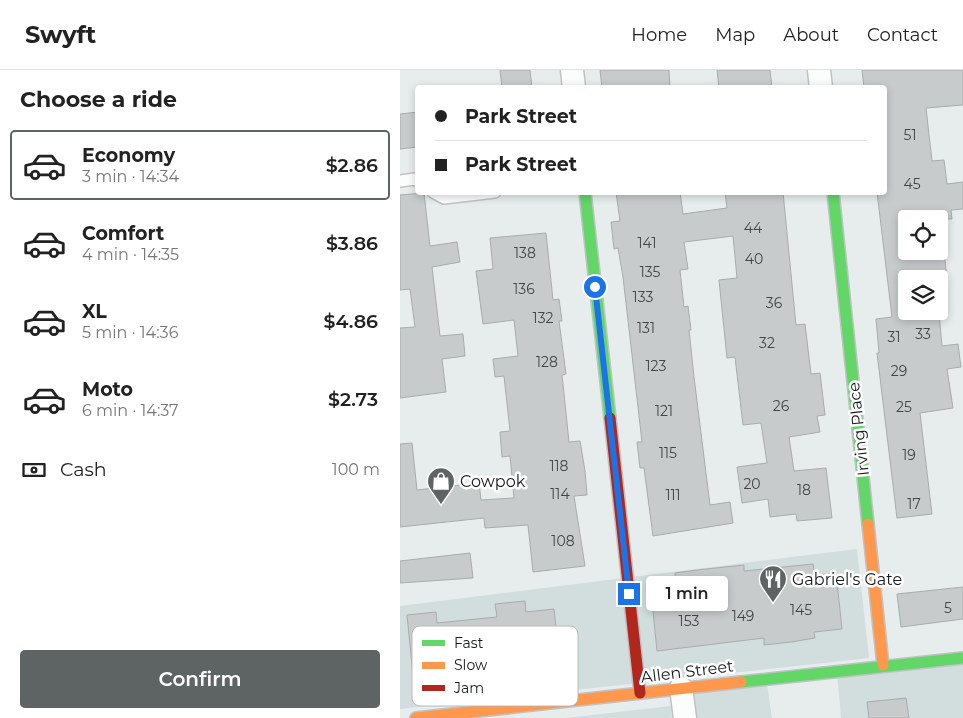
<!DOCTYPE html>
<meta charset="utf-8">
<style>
:root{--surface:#fff;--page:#f2f2f2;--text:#222;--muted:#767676;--line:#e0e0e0;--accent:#5e6363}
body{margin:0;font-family:Montserrat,sans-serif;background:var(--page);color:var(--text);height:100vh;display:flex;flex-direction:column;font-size:19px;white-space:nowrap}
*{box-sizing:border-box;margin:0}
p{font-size:16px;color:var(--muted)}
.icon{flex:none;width:28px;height:28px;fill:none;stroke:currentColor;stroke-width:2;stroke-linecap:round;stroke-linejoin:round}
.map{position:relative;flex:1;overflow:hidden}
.side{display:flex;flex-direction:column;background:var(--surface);width:400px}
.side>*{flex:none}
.top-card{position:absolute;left:15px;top:15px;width:472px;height:110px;border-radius:5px;box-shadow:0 2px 8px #0003;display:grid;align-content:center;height:110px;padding:0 20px;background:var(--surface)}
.tools{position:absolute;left:498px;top:140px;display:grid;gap:10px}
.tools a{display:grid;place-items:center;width:50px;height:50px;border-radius:5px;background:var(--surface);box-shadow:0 2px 8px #0003;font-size:25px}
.end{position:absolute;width:22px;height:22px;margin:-11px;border:6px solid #1a73e8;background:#fff;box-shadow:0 0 0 2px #fff}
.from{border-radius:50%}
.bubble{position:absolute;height:35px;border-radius:5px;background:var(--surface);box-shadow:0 2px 8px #0003;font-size:16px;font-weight:600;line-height:35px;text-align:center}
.top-card b{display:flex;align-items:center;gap:18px;height:48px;font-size:19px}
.top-card b+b{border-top:1px solid var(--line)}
.top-card i{width:12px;height:12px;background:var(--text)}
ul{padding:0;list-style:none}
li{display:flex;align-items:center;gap:15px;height:70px;margin:0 10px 8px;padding:0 10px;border:2px solid transparent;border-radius:5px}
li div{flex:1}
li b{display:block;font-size:19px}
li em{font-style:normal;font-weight:600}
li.current{border-color:var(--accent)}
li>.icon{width:45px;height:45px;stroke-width:1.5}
h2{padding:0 20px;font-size:22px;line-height:60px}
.pay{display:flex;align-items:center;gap:12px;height:55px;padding:0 20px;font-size:19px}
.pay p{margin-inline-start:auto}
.cta{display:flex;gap:10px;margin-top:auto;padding:10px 20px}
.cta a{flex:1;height:58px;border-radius:5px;background:var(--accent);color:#fff;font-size:20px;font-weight:600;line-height:58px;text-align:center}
header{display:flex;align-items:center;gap:30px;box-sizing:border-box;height:70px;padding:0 25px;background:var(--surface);border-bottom:1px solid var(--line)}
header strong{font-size:24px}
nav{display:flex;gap:28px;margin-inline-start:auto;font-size:18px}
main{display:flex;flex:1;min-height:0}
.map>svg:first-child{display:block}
.built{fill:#d2ddde}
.building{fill:#c7cbcb;stroke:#a8acac}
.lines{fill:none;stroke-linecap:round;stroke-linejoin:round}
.lane-casing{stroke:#bfc3c4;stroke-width:14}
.street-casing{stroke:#bfc3c4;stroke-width:25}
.fast-casing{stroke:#bfc3c4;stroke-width:14}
.slow-casing{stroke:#bfc3c4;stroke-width:14}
.jam-casing{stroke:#bfc3c4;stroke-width:14}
.lane{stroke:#fbfcfc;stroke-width:11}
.street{stroke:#fbfcfc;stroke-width:22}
.fast{stroke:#63d668;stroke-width:11}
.slow{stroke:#ff974d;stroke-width:11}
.jam{stroke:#b3261e;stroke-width:11}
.route{stroke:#1a73e8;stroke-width:6}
.labels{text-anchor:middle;stroke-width:5;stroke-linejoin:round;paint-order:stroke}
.number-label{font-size:14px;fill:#424646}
.street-label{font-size:16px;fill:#151919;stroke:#fff}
.poi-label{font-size:16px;fill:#151919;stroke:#fff;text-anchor:start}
.key{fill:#fff;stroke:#b9baba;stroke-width:1}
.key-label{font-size:14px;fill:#151919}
</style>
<header>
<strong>Swyft</strong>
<nav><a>Home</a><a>Map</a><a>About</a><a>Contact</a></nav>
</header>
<main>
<section class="side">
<h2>Choose a ride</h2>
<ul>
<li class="current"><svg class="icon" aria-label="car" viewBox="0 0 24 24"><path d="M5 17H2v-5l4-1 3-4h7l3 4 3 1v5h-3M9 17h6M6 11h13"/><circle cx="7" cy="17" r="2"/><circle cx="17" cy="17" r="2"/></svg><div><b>Economy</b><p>3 min · 14:34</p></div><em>$2.86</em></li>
<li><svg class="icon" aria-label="car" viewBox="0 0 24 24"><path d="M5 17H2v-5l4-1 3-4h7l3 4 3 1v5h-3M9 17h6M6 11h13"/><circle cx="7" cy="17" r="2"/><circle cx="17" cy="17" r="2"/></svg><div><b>Comfort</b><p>4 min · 14:35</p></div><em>$3.86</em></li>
<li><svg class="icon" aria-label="car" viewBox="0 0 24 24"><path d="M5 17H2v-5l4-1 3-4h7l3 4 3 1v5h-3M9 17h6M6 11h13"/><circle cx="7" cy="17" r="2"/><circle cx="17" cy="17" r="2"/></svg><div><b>XL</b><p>5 min · 14:36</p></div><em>$4.86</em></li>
<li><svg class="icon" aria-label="car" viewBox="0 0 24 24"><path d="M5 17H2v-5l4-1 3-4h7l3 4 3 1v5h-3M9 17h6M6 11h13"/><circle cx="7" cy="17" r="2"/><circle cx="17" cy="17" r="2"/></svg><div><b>Moto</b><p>6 min · 14:37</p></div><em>$2.73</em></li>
</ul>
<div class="pay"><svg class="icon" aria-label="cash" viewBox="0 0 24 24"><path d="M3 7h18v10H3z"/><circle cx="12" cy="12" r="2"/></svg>Cash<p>100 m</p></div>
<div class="cta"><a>Confirm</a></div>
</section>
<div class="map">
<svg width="563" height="648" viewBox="0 0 563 648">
<rect width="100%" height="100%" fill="#e7eced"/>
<!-- built -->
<path class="built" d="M 457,479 L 469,588 L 0,639 L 0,536 Z
M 563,587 L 563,648 L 441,648 L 437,601 Z
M 366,608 L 372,648 L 292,648 L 288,618 Z
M 271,636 L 272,648 L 166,648 Z"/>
<!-- building -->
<path class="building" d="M 100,0 L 130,0 L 132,18 L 102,18 Z
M 200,0 L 269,0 L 270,18 L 202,18 Z
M 317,0 L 370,0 L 372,18 L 319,18 Z
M 462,0 L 563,0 L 563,35 L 526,38 L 532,91 L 544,90 L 547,114 L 563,112 L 563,139 L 551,140 L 552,149 L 506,149 L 506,181 L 544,181 L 547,209 L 506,209 L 506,246 L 539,243 L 542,276 L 558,274 L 561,297 L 547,299 L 553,338 L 520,343 L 532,444 L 497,448 L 477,283 L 479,283 L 476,249 L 492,247 L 477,122 L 485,122 L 485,18 L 464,18 Z
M 18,42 L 18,77 L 0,79 L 0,44 Z
M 216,122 L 280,122 L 283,144 L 327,138 L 325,122 L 383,122 L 396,255 L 405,254 L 411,304 L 420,303 L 425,345 L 417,346 L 420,362 L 389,367 L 394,401 L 426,398 L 432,448 L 397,451 L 396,444 L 370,447 L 368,429 L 342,433 L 337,397 L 367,393 L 361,353 L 343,355 L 335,287 L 327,288 L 319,210 L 337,208 L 333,166 L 284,172 L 288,199 L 280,200 L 284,237 L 288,236 L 291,260 L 289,260 L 294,307 L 310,435 L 330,432 L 333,453 L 253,466 L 244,398 L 240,398 L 237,372 L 242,372 L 223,207 L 218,178 L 214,179 L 211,152 L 220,151 Z
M 24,123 L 30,176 L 57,172 L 60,192 L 32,197 L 40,266 L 63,264 L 65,286 L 42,289 L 46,322 L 0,328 L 0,258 L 15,257 L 10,219 L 0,220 L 0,125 Z
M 146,163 L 153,230 L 159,229 L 162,251 L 159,251 L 166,304 L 162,305 L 169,372 L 180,371 L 185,401 L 187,425 L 174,426 L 185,496 L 133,502 L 128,455 L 85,458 L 84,448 L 0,457 L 0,374 L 12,373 L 17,420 L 79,413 L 81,430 L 114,428 L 110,386 L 102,387 L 100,362 L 110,361 L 104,306 L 95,307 L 93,289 L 118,286 L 114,250 L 83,254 L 76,201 L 93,199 L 90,168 Z
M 70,483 L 73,508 L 0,513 L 0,491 Z
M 413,494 L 415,505 L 436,503 L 442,559 L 414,562 L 415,568 L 391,572 L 364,575 L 364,568 L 257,581 L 250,512 L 275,509 L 275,503 L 297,500 L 344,495 L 344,501 Z
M 563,517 L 563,549 L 501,557 L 497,524 Z
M 125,531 L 126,542 L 154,539 L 159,584 L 130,587 L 132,604 L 103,606 L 101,593 L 42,599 L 44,613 L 14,615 L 7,545 L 36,542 L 37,553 L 97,547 L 95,534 Z
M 506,628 L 509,648 L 469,648 L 467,632 Z"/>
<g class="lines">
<!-- lane casing -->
<g class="lane-casing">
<path id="lane" d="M 0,111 L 15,109 L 18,111
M 33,122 L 44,128 L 95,122"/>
</g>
<!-- street casing -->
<g class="street-casing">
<path id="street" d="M 172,0 L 174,18
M 419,0 L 421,18
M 281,618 L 285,648"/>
</g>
<!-- fast casing -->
<g class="fast-casing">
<path id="fast" d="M 185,122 L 210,348
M 433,122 L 468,454
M 341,612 L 563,588"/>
</g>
<!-- slow casing -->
<g class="slow-casing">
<path id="slow" d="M 468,454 L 483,595
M 16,648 L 341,612"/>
</g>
<!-- jam casing -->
<g class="jam-casing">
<path id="jam" d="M 210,348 L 240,623"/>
</g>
<!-- lane -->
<use href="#lane" class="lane"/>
<!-- street -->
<use href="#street" class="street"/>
<!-- fast -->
<use href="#fast" class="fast"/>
<!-- slow -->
<use href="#slow" class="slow"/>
<!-- jam -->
<use href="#jam" class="jam"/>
</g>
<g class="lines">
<!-- route -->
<path class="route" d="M 195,217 L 229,524"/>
</g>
<!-- icons -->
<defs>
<g id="shop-pin" transform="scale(1.4375)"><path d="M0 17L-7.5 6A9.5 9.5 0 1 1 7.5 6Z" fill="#5e6363" stroke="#fff"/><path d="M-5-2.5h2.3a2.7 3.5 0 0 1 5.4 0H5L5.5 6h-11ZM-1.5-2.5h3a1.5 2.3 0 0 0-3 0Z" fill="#fff"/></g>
<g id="restaurant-pin" transform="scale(1.4375)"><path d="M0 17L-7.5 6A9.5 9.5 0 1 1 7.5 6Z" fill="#5e6363" stroke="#fff"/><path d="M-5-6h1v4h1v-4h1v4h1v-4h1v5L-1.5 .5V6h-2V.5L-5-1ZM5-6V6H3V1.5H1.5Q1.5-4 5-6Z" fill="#fff"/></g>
</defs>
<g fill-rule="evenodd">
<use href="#shop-pin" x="41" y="411"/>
<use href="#restaurant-pin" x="373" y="509"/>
</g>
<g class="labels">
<!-- number labels -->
<g class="number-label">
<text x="510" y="70">51</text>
<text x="512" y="119">45</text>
<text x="353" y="163">44</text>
<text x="247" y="178">141</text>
<text x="125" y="188">138</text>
<text x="354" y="194">40</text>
<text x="250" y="207">135</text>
<text x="124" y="224">136</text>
<text x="243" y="232">133</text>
<text x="374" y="238">36</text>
<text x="143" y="253">132</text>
<text x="246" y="263">131</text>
<text x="523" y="269">33</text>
<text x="494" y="272">31</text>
<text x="367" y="278">32</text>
<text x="147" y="297">128</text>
<text x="256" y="301">123</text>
<text x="499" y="306">29</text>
<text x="381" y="341">26</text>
<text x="504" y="342">25</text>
<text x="264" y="346">121</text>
<text x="268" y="388">115</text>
<text x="509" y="390">19</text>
<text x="159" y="401">118</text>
<text x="352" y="419">20</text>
<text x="404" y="425">18</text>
<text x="160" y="429">114</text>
<text x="273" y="430">111</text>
<text x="514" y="439">17</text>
<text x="163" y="476">108</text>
<text x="548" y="543">5</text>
<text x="401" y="545">145</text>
<text x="343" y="551">149</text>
<text x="289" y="556">153</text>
</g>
<!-- street labels -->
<g class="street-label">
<text transform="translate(458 359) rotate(-96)" y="6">Irving Place</text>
<text transform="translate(287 601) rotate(-7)" y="6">Allen Street</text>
</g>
<!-- poi labels -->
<g class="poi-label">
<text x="60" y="417">Cowpok</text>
<text x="392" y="515">Gabriel's Gate</text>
</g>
</g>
<!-- legend -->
<rect x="12" y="556" width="166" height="80" rx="8" class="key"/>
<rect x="22" y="570" width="23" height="6" fill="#63d668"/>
<rect x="22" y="592" width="23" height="7" fill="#ff974d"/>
<rect x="22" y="615" width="23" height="6" fill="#b3261e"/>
<g class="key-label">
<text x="54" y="578">Fast</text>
<text x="54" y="600">Slow</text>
<text x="54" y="623">Jam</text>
</g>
</svg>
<div class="tools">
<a><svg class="icon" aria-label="locate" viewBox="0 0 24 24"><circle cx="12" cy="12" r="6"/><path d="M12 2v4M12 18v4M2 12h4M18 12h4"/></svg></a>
<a><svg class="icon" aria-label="layers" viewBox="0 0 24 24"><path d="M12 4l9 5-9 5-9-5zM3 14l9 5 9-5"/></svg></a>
</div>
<i class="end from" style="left:195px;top:217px"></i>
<i class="end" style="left:229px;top:524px"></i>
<div class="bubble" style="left:246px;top:506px;width:82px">1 min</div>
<div class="top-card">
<b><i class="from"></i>Park Street</b>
<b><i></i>Park Street</b>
</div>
</div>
</main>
